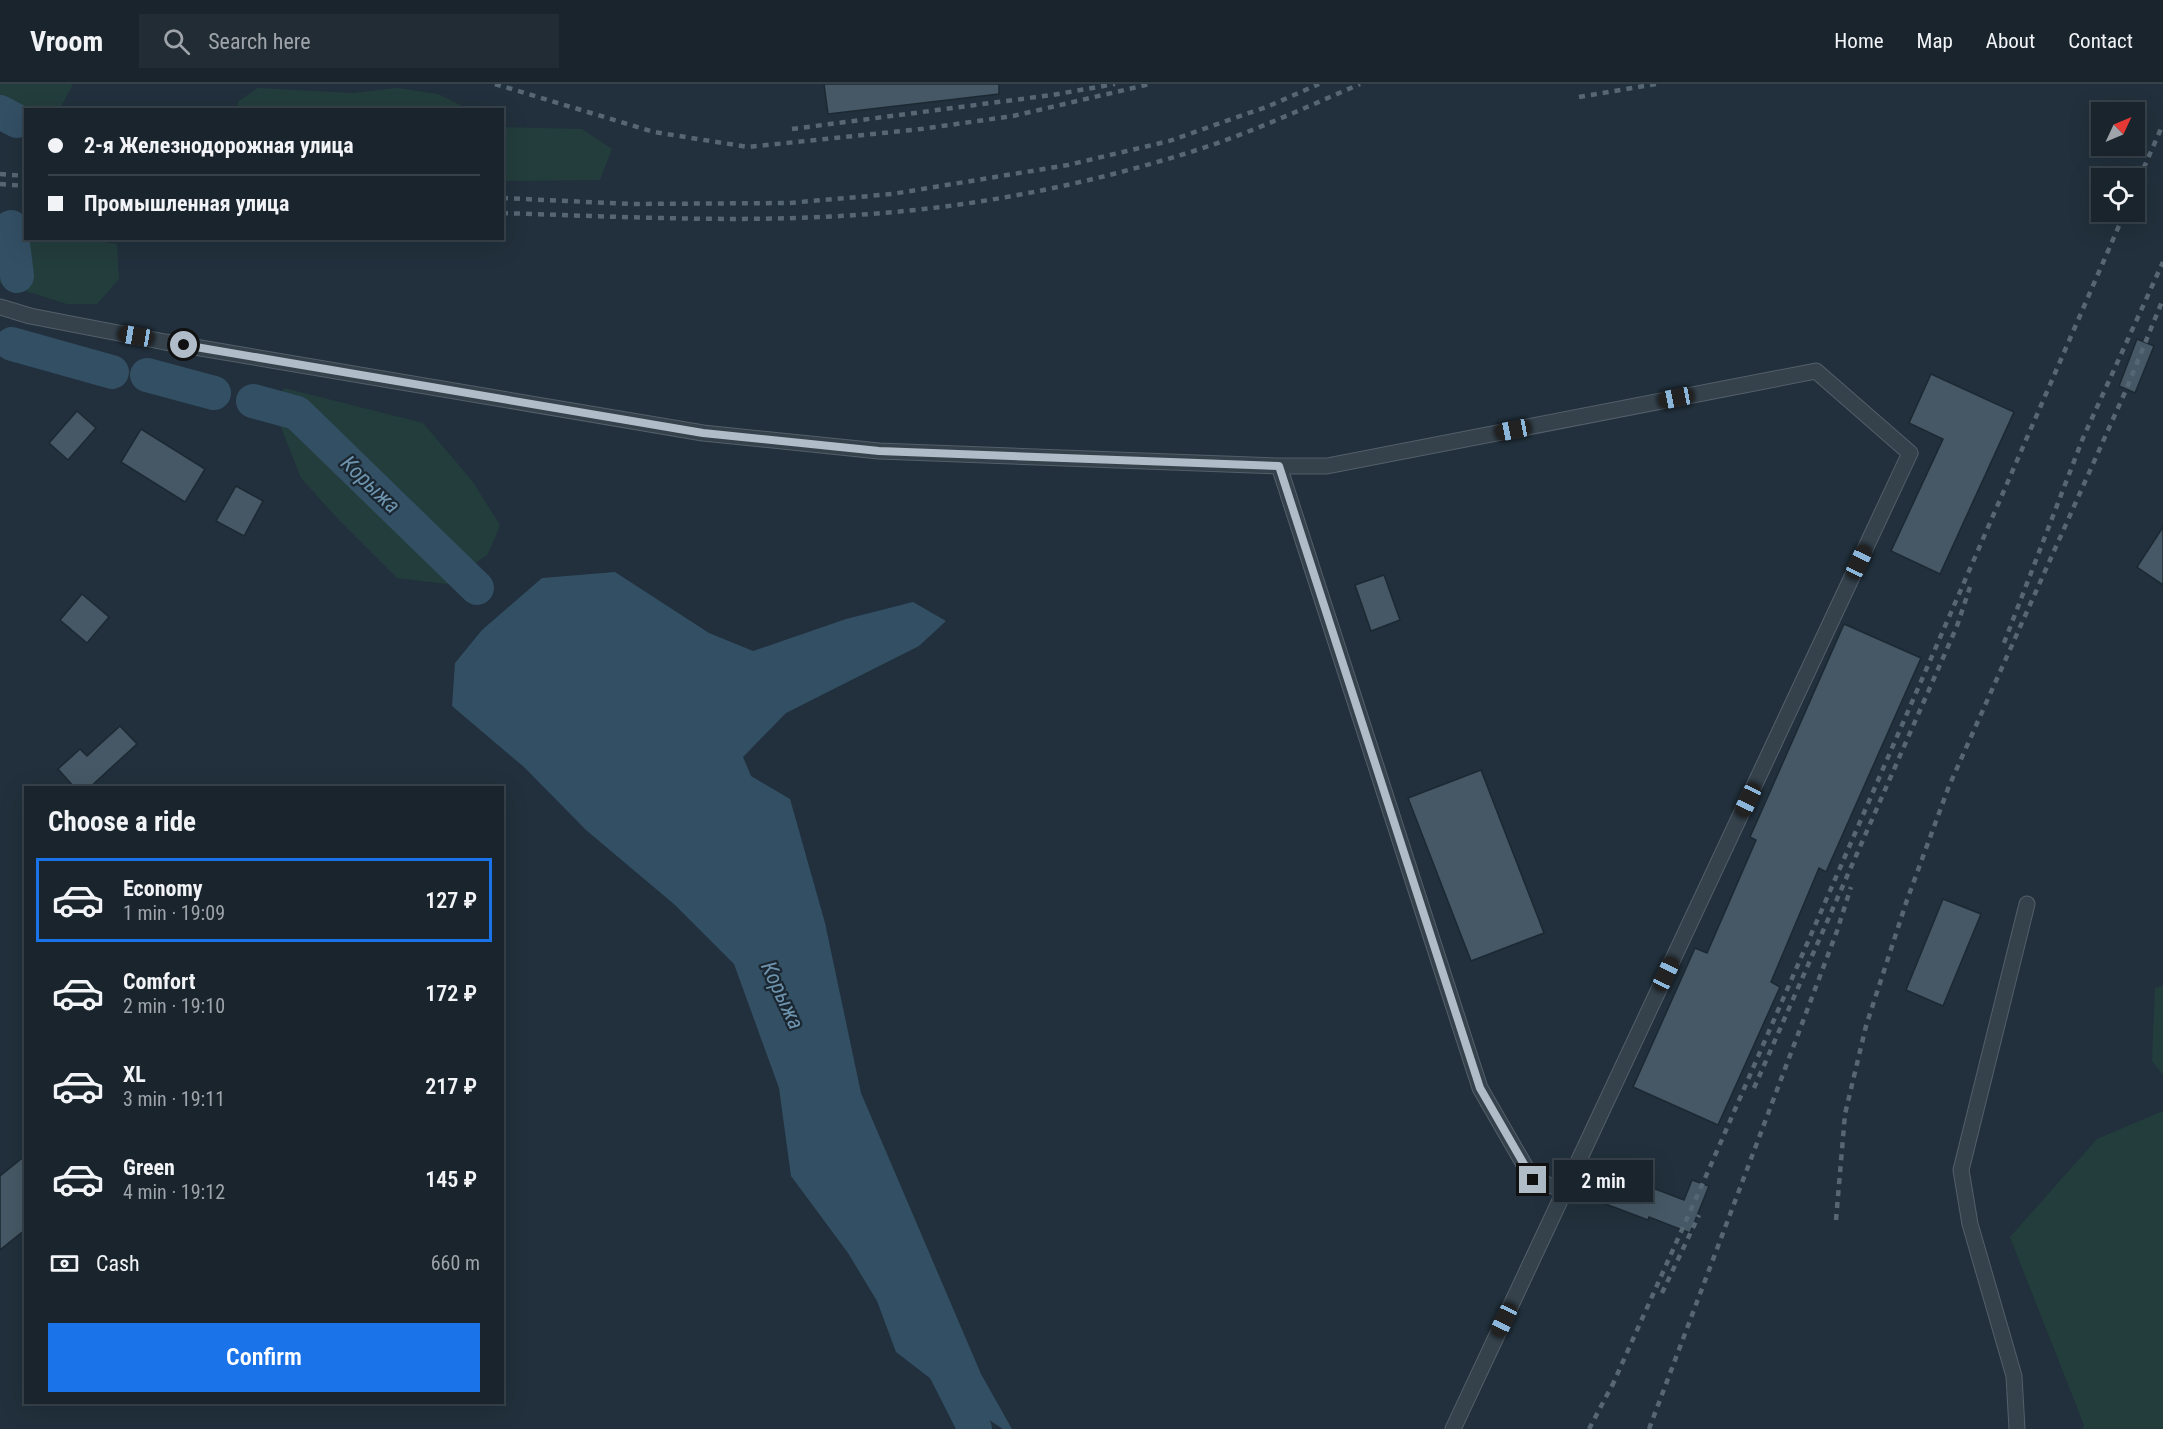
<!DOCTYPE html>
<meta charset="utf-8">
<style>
:root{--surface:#19242d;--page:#222c35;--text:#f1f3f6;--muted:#9fa4aa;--line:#374149;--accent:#1a73e8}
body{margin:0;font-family:"Roboto Condensed",sans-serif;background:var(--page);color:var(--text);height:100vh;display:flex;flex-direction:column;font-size:22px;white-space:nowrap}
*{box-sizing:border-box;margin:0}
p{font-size:20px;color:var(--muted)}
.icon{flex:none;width:33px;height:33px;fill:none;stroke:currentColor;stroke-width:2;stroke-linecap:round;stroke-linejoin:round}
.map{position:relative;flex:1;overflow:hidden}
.details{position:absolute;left:24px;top:702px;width:480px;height:618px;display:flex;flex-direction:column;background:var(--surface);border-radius:0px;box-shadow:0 6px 24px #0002,0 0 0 2px var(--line)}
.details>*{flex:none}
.banner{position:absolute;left:24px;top:24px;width:480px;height:132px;border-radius:0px;box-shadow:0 6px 24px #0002,0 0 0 2px var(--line);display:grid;align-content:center;height:132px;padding:0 24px;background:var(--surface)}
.needle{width:39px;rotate:46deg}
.controls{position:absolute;left:2091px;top:18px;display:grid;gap:12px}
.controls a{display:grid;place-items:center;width:54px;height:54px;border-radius:0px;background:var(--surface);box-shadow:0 6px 24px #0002,0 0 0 2px var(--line);font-size:30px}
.end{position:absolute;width:27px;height:27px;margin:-14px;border:8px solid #b0bcc8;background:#111;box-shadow:0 0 0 3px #111}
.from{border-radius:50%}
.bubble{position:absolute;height:42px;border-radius:0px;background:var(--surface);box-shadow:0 6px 24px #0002,0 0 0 2px var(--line);font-size:20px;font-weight:600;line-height:42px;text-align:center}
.car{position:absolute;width:18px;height:36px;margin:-18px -9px;border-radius:8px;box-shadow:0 0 4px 2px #0007;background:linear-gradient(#222 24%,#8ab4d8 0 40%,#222 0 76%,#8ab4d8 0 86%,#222 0)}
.banner b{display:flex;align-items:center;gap:21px;height:57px;font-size:22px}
.banner b+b{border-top:2px solid var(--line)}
.banner i{width:15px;height:15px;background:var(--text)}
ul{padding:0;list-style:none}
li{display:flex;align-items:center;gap:18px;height:84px;margin:0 12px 9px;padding:0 12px;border:3px solid transparent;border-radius:0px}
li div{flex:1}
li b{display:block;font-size:22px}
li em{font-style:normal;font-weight:600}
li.active{border-color:var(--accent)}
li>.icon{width:54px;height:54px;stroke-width:1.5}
h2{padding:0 24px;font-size:27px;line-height:72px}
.pay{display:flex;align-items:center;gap:15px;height:66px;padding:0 24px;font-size:22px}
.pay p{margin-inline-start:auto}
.button{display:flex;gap:12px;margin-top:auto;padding:12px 24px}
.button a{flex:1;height:69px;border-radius:0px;background:var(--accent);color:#fff;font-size:24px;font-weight:600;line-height:69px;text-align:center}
header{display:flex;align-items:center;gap:36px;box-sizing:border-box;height:84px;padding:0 30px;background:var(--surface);border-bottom:2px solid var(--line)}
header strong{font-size:28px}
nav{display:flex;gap:33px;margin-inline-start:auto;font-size:21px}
.search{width:420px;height:54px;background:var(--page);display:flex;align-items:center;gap:15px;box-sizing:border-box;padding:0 21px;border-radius:0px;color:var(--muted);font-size:22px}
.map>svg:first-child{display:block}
.green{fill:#233d3c}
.water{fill:#334f64}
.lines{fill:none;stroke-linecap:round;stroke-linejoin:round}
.river{stroke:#334f64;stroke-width:34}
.building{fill:#465865;stroke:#1c2933;stroke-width:1.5}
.street-casing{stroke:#535f6a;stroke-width:17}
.street{stroke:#35424c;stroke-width:15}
.rail{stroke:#566673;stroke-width:4.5;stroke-dasharray:6 6;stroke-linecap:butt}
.route{stroke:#b0bcc8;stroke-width:8}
.labels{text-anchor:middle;stroke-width:4.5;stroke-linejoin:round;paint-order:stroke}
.water-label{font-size:22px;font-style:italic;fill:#6e93ad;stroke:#1a2731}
</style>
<header>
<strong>Vroom</strong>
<div class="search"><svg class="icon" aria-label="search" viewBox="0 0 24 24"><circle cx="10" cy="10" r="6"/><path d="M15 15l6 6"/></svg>Search here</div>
<nav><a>Home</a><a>Map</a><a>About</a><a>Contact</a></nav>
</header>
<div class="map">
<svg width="2163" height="1345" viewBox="0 0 2163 1345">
<rect width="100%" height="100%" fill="#21303c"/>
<!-- green -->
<path class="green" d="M 0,0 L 73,0 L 60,25 L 26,26 L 25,39 L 0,43 Z
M 258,4 L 352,9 L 397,4 L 438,10 L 468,25 L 236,25 L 239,17 Z
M 503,43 L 582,45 L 612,65 L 600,96 L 503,97 Z
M 0,137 L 25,143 L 26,154 L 81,154 L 117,160 L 119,195 L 97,220 L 67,220 L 0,199 Z
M 284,304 L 423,339 L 473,398 L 500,441 L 488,470 L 447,500 L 397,494 L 337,434 L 301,394 L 273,323 Z
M 2163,902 L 2163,991 L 2152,977 L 2155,904 Z
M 2163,1027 L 2163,1345 L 2083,1345 L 2084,1341 L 2010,1153 L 2097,1055 Z"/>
<!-- water -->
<path class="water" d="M 615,488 L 709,549 L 753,567 L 846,535 L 913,518 L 946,537 L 919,562 L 786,629 L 743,673 L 751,692 L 790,715 L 825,839 L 861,1009 L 981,1290 L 1012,1345 L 1003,1345 L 957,1315 L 896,1268 L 877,1217 L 848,1169 L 791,1092 L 779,1004 L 734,880 L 675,821 L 586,746 L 524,683 L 452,622 L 455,579 L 482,546 L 542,494 Z"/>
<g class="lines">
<!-- river -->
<path class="river" d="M 0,28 L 17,37
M 11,143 L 17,192
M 12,260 L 112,288
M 147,291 L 214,309
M 253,317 L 297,329 L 477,504
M 941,1278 L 975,1345"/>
</g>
<!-- building -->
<path class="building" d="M 824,0 L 999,0 L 999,10 L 828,30 Z
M 2137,255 L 2154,262 L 2135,309 L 2119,302 Z
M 1931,290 L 2014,328 L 1940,490 L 1891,467 L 1943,355 L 1909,339 Z
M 77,327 L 96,344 L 68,376 L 49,359 Z
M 141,345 L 205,385 L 185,418 L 121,378 Z
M 236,402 L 263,417 L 244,452 L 216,437 Z
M 2163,443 L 2163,501 L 2137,483 Z
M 1384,491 L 1400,536 L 1371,547 L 1355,501 Z
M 82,510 L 109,533 L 87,559 L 60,536 Z
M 1844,540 L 1921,574 L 1826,788 L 1819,784 L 1771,898 L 1780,903 L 1718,1041 L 1633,1003 L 1695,864 L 1707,869 L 1756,756 L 1750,753 Z
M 120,642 L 137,660 L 89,704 L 75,704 L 58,685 L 80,665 L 87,672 Z
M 1481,686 L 1544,849 L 1471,877 L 1408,714 Z
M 1943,815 L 1981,830 L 1943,922 L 1906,906 Z
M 26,1071 L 26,1145 L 0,1166 L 0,1092 Z
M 1606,1086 L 1684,1116 L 1692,1096 L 1709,1102 L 1690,1149 L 1649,1133 L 1648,1136 L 1595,1116 Z"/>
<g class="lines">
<!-- street casing -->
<g class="street-casing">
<path id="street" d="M 0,223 L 30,232 L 165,258 L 703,349 L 879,367 L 1279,382 L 1327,382 L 1816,287 L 1910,369 L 1453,1345
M 1279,382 L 1480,1004 L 1533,1096 L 1565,1106
M 2017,1345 L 2014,1292 L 1970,1140 L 1961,1086 L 2027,820"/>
</g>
<!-- street -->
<use href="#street" class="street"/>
<!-- rail -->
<path class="rail" d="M 495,0 L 654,48 L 748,63 L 921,45 L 1013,32 L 1150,0
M 1579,13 L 1656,0
M 792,45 L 1052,11 L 1115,0
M 0,90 L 26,92
M 0,100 L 26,102
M 2134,106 L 2163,40
M 502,114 L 631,120 L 789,119 L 892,110 L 1068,81 L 1169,57 L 1269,22 L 1319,0
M 502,129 C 629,133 756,140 882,129 C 984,121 1087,100 1184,70 C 1244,52 1302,25 1360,0
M 2004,559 L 2083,354 L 2163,178
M 1754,1004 L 1957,542 L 1970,503
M 1836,1136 L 1845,1030 L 1866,942 L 1907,816 L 1949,702 L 2126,306 L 2163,215
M 1662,1209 L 1699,1131
M 1612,1302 L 1710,1083 L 2125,128
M 1589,1345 L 1616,1294
M 1649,1345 L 1837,847 L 1851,803"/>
</g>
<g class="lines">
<!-- route -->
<path class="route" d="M 184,261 L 703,349 L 879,367 L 1279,382 L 1480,1004 L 1533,1096"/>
</g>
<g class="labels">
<!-- water labels -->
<g class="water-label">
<text transform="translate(371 400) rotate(44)" y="8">Корыжа</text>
<text transform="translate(783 911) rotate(65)" y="8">Корыжа</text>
</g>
</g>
</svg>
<div class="controls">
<a><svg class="needle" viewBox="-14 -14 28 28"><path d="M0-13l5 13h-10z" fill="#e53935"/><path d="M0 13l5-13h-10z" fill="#9fa4aa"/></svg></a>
<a><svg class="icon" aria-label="locate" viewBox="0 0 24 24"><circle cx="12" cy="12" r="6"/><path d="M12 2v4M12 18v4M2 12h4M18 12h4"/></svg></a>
</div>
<i class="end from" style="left:184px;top:261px"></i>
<i class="end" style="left:1533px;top:1096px"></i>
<div class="bubble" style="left:1554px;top:1076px;width:99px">2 min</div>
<i class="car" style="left:136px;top:252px;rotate:280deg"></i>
<i class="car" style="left:1676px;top:314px;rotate:259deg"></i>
<i class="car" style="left:1513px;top:346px;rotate:259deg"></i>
<i class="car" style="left:1859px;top:478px;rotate:25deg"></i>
<i class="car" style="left:1748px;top:716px;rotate:205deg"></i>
<i class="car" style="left:1666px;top:890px;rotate:25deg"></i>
<i class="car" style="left:1504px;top:1236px;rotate:205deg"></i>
<div class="banner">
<b><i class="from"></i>2-я Железнодорожная улица</b>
<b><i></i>Промышленная улица</b>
</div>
<section class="details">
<h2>Choose a ride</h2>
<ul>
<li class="active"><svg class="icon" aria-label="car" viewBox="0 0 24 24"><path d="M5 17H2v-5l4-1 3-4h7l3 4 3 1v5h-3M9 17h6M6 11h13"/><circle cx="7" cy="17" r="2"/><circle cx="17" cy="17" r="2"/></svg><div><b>Economy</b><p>1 min · 19:09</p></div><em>127 ₽</em></li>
<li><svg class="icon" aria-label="car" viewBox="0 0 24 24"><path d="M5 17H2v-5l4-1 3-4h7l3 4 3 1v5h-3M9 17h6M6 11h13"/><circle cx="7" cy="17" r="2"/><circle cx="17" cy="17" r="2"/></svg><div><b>Comfort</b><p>2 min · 19:10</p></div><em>172 ₽</em></li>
<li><svg class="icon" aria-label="car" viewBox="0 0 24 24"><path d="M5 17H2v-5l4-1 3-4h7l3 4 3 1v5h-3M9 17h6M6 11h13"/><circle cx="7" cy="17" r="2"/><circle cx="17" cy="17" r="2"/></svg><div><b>XL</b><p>3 min · 19:11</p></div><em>217 ₽</em></li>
<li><svg class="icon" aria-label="car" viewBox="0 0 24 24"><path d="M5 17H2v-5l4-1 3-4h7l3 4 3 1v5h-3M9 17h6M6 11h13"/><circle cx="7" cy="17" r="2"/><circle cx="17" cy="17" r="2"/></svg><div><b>Green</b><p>4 min · 19:12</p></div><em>145 ₽</em></li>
</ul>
<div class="pay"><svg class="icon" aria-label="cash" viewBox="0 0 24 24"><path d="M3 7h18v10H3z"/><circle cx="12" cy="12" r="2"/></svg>Cash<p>660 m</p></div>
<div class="button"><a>Confirm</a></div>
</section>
</div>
